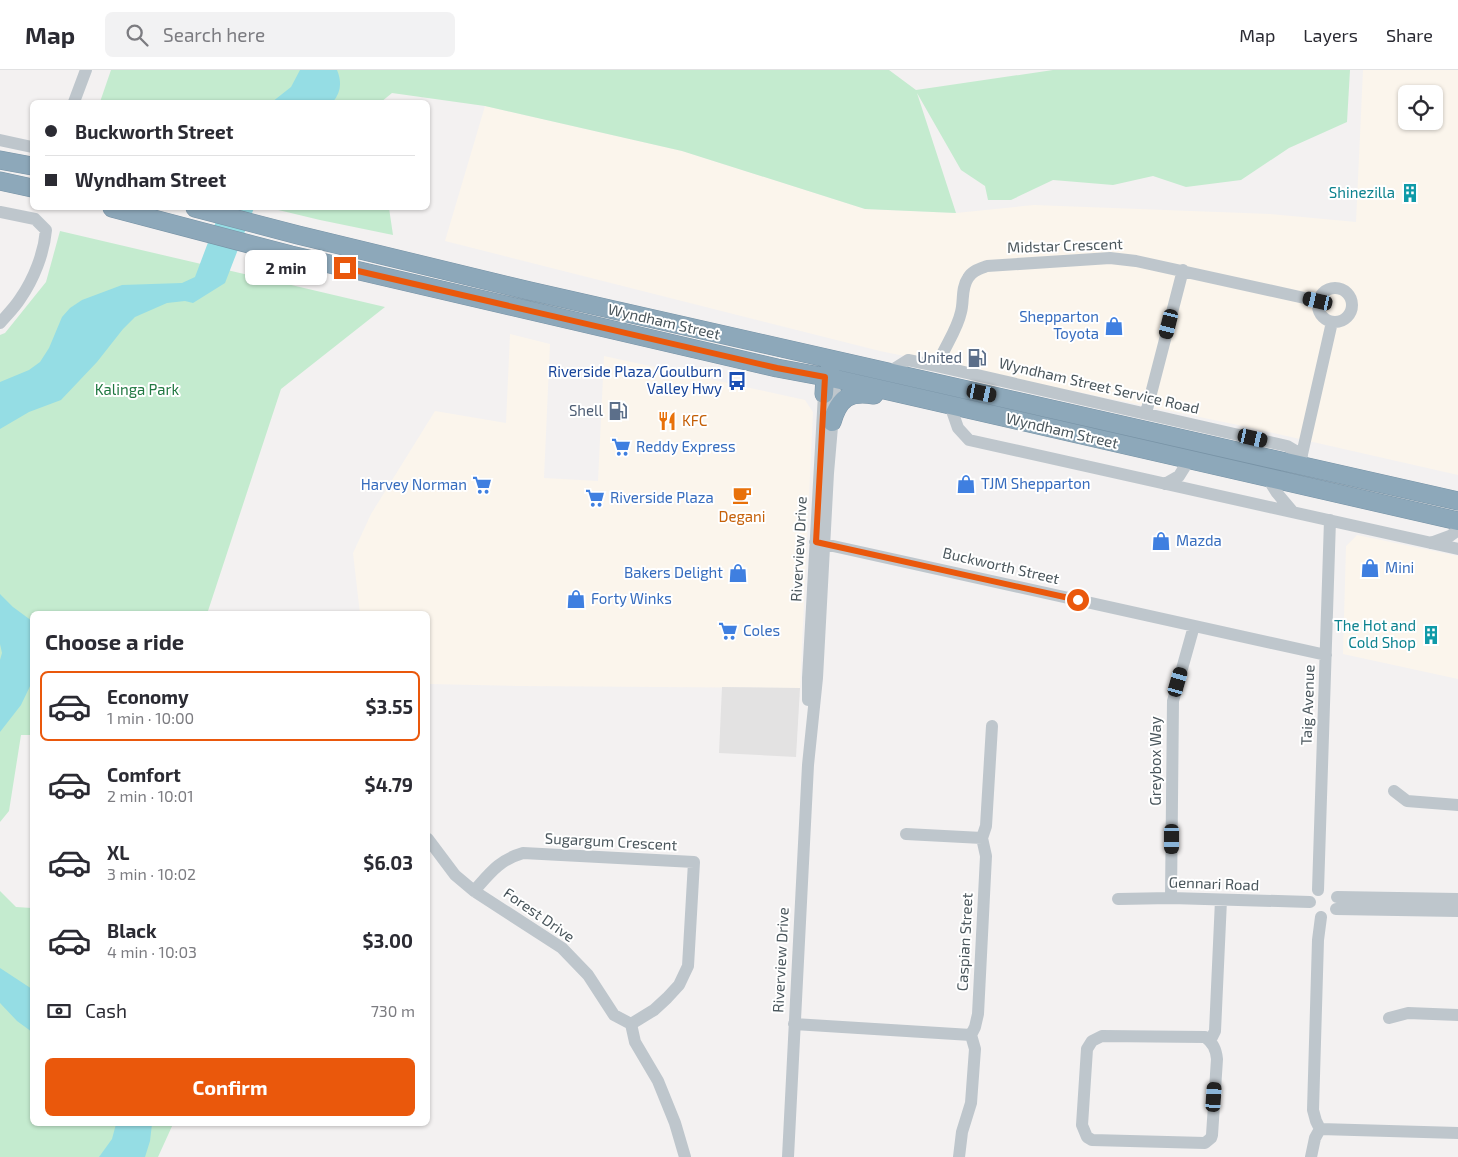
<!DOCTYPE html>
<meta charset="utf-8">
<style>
:root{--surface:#fff;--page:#f2f2f3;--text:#2b2b33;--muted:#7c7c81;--line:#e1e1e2;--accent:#ea580c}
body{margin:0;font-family:"Exo 2",sans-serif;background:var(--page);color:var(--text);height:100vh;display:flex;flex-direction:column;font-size:19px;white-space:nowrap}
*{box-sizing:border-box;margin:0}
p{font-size:16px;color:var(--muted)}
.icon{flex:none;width:28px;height:28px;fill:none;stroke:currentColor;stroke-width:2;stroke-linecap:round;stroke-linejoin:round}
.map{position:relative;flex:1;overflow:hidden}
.panel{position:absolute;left:30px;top:541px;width:400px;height:515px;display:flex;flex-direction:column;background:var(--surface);border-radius:8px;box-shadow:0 1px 4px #0004}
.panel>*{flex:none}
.hud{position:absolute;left:30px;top:30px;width:400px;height:110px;border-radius:8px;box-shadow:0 1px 4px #0004;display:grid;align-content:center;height:110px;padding:0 15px;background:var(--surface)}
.buttons{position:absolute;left:1398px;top:15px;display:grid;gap:10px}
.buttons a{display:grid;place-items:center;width:45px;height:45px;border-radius:8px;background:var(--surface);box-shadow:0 1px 4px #0004;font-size:25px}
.end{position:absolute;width:22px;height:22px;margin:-11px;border:6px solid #ea580c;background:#fff;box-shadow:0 0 0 2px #fff}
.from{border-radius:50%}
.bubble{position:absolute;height:35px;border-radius:8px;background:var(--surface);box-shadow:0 1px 4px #0004;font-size:16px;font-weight:700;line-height:35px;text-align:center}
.car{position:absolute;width:15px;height:30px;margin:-15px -8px;border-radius:6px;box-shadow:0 0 4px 1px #0007;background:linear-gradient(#222 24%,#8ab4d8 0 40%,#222 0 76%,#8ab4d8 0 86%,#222 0)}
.hud b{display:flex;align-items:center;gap:18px;height:48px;font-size:19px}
.hud b+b{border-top:1px solid var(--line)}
.hud i{width:12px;height:12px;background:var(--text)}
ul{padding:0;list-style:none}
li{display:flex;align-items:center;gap:15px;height:70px;margin:0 10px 8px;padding:0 5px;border:2px solid transparent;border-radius:8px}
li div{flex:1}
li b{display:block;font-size:19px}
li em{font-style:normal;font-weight:700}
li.on{border-color:var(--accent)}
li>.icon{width:45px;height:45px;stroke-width:1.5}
h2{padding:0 15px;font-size:22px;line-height:60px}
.pay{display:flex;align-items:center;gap:12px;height:55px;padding:0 15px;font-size:19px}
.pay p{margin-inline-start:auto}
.primary-button{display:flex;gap:10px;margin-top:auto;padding:10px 15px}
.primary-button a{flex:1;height:58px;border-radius:8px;background:var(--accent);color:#fff;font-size:20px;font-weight:700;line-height:58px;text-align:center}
header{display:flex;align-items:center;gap:30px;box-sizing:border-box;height:70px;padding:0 25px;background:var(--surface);border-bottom:1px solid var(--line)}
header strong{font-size:24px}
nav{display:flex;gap:28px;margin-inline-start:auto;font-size:18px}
.search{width:350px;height:45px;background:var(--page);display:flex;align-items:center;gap:12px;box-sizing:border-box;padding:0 18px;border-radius:8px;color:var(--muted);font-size:19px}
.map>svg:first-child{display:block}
.commercial{fill:#fbf5ec;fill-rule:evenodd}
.education{fill:#e3e2e2}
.green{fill:#c4ebcf}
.water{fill:#95dde4}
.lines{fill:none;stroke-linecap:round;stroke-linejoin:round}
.highway-casing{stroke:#7893a6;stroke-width:19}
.minor{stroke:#bec6cc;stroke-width:12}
.highway{stroke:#8da8ba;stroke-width:18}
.route{stroke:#ea580c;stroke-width:6}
.labels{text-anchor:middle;stroke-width:4;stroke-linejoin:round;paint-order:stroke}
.culture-label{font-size:15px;fill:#0d838f;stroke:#fff;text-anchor:end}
.street-label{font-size:15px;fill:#4a565c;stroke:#fff}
.shop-label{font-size:15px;fill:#366cbe;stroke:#fff;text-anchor:start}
.service-label{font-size:15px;fill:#4e5e75;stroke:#fff;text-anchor:end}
.transit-label{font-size:15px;fill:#164399;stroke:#fff;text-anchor:end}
.park-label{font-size:15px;fill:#217842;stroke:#fff}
.food-label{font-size:15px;fill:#c56008;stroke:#fff;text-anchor:start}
</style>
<header>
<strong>Map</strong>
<div class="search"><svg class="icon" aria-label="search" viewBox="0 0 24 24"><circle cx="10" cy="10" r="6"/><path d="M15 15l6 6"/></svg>Search here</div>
<nav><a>Map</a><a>Layers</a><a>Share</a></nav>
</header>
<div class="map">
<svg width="1458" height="1087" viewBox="0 0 1458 1087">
<rect width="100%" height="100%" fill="#f3f1f1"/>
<!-- commercial -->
<path class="commercial" d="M 1363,0 L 1458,0 L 1458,405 L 1238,355 L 880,281 L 445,171 L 485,36 L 682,81 L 865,139 L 956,143 L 1034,135 L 1270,144 L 1356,152 ZM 1406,24 L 1434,24 L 1434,51 L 1406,51 Z
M 510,264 L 550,274 L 544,408 L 598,411 L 604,286 L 805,330 L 813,342 L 800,618 L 518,616 L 428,614 L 428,544 L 360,544 L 353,483 L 371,444 L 435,341 L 506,353 Z
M 1357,465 L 1458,486 L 1458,609 L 1343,584 L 1346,476 Z"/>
<!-- education -->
<path class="education" d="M 722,617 L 800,618 L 796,687 L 719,683 Z"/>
<!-- green -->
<path class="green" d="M 111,0 L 889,0 L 916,20 L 1053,0 L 1350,0 L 1347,52 L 1289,78 L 1241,110 L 1186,117 L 1153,106 L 1113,115 L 1053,110 L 1011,130 L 988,130 L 985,116 L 961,100 L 917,23 L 956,143 L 865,139 L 682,81 L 485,36 L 392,23 L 381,32 L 100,32 Z
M 270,138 L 389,138 L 393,165 L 320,150 Z
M 60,161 L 385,237 L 281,319 L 207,544 L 32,544 L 32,665 L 21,665 L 9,741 L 0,752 L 0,265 L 5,263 L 46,212 Z
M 0,821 L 16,837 L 32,838 L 32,1054 L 173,1054 L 158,1087 L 0,1087 Z"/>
<!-- water -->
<path class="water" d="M 300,0 L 337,0 C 342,12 341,22 333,32 L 272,32 L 291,17 Z
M 221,138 L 254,138 L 225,213 L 193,233 L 185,231 L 167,233 L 135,247 L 123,259 L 97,292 L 61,330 L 29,342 L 0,359 L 0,312 L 29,300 L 40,292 L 49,278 L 62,247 L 70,238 L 82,230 L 122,215 L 182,213 L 195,207 Z
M 0,524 L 13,537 L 32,551 L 32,612 L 21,635 L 0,662 L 0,590 L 2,583 L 0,574 Z
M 0,898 L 32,919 L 32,962 L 17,951 L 0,933 Z
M 116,1054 L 152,1054 L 150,1071 L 145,1087 L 99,1087 L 112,1069 Z"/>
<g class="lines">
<!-- highway casing -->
<g class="highway-casing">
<path id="highway" d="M 0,90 L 32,96
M 0,111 L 32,118
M 112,138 L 291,185 L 777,298 L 836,309 L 1458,451
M 195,138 L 298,165 L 530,221 L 1458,431
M 824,324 L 825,307 L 831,297
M 832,352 C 839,328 849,321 874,325"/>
</g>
<!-- minor -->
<path class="minor" d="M 74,32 L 86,0
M 0,70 L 32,77
M 0,142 L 35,149 L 46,160 C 44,183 34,209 20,229 C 15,237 7,245 0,253
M1318 235a17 17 0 1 1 34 0a17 17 0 1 1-34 0Z
M 937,296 C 944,277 957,261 961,242 C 964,231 961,218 968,208 C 972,201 979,199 987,196 L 1110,188 L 1136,191 L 1318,231
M 889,302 L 908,290 L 937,296 L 1287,376 L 1302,385
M 950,335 L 958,358 L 969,370 L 1458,479
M 1146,343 L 1183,200
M 1300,393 L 1332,252
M 1267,407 L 1277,423 L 1293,442
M 1165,414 L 1179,406 L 1189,390
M 815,472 L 1326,585
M 1431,473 L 1450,466 L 1458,460
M 808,630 L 808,608 L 824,324
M 1394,721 L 1407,731 L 1458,735
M 906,764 L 982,768
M 428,769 L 455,805 L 474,821 L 562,878 L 588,905 L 614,945 L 631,954 L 635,972 L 658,1011 L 675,1053 L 685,1087
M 1318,820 L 1330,450
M 474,821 C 490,803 499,790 523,783 L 694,792 L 688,896 L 679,915 L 667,928 L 654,940 L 631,954
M 1337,827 L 1458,829
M 1171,828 L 1173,631 L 1194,556
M 1118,829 L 1171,828 L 1310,832
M 1336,839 L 1458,841
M 1389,948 L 1408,943 L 1458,945
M 794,954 L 971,965
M 1102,966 L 1205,967 C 1213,973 1216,979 1217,989 L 1212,1065 L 1211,1068 L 1205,1073 L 1092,1070 L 1087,1067 L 1082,1055 L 1087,979 L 1092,971 Z
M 1210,971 L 1215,961 L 1221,830
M 1320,1059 L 1458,1063
M 788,1087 L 808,695 L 817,608 L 828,403 L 835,322
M 959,1087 L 962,1062 L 971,1033 L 975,979 L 971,965 L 975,957 L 978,944 L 986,786 L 982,768 L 986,756 L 992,656
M 1311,1087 L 1315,1068 L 1320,1059 L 1316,1051 L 1313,1040 L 1318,870 L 1321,847"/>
<!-- highway -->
<use href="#highway" class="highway"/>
</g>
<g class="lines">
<!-- route -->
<path class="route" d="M 345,198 L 777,298 L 825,307 L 816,472 L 1078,530"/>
</g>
<!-- icons -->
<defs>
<g id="building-bare" transform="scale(1.5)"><path d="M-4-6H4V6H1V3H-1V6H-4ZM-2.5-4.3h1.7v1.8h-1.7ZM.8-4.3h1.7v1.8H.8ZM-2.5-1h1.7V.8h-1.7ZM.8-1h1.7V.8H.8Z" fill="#0f9aa8" stroke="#fff" stroke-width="2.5" paint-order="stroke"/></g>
<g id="shop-bare" transform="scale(1.5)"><path d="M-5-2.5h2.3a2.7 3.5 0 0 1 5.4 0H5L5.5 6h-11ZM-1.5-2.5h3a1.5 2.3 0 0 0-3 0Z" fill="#3f7fe0" stroke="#fff" stroke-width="2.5" paint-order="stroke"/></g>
<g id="fuel-bare" transform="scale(1.5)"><path d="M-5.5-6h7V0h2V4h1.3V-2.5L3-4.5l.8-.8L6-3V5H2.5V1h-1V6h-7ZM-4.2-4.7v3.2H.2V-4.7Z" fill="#5c6f8a" stroke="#fff" stroke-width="2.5" paint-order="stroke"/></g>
<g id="bus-bare" transform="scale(1.5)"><path d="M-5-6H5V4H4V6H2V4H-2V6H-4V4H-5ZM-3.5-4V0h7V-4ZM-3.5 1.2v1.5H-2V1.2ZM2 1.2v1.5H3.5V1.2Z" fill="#1a4fb4" stroke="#fff" stroke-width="2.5" paint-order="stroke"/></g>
<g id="restaurant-bare" transform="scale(1.5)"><path d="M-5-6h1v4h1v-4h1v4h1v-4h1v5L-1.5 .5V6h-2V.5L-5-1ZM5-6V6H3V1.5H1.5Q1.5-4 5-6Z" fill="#e8710a" stroke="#fff" stroke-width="2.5" paint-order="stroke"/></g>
<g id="supermarket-bare" transform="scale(1.5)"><path d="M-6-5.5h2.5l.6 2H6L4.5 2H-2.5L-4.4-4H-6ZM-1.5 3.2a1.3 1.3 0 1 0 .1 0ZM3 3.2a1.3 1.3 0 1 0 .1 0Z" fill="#3f7fe0" stroke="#fff" stroke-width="2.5" paint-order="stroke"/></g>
<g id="cafe-bare" transform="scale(1.5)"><path d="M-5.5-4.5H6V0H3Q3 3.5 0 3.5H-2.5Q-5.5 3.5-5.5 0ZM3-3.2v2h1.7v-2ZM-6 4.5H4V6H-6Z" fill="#e8710a" stroke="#fff" stroke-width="2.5" paint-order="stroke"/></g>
</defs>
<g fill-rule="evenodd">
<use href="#building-bare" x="1410" y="123"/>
<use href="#shop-bare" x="1114" y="256"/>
<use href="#fuel-bare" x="977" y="288"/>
<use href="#bus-bare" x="737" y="311"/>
<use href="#fuel-bare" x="618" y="341"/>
<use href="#restaurant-bare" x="667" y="351"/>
<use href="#supermarket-bare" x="621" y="377"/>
<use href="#shop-bare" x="966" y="414"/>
<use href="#supermarket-bare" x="482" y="415"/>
<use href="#cafe-bare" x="742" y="425"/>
<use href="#supermarket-bare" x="595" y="428"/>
<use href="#shop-bare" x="1161" y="471"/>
<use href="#shop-bare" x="1370" y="498"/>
<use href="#shop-bare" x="738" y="503"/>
<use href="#shop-bare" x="576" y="529"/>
<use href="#supermarket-bare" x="728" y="561"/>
<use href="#building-bare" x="1431" y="565"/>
</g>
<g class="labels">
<!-- culture labels -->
<g class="culture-label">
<text x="1395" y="128">Shinezilla</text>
<text x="1416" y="561">The Hot and<tspan x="1416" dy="17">Cold Shop</tspan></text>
</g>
<!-- street labels -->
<g class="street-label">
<text transform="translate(1065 176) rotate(-2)" y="5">Midstar Crescent</text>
<text transform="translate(664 252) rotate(13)" y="5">Wyndham Street</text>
<text transform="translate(1099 316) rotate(13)" y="5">Wyndham Street Service Road</text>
<text transform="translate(1062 361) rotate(13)" y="5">Wyndham Street</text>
<text transform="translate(799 479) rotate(-87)" y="5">Riverview Drive</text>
<text transform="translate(1001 496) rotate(13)" y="5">Buckworth Street</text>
<text transform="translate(1308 635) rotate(-88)" y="5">Taig Avenue</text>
<text transform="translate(1156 691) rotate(-90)" y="5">Greybox Way</text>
<text transform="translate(611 772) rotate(3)" y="5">Sugargum Crescent</text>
<text transform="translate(1214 814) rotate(2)" y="5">Gennari Road</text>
<text transform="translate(539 845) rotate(35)" y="5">Forest Drive</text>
<text transform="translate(965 872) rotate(-87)" y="5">Caspian Street</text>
<text transform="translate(781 890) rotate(-87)" y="5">Riverview Drive</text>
</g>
<!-- shop labels -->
<g class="shop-label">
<text x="1099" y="252" text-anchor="end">Shepparton<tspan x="1099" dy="17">Toyota</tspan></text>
<text x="636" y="382">Reddy Express</text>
<text x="981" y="419">TJM Shepparton</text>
<text x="467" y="420" text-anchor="end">Harvey Norman</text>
<text x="610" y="433">Riverside Plaza</text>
<text x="1176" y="476">Mazda</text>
<text x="1385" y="503">Mini</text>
<text x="723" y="508" text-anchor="end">Bakers Delight</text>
<text x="591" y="534">Forty Winks</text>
<text x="743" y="566">Coles</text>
</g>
<!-- service labels -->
<g class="service-label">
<text x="962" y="293">United</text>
<text x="603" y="346">Shell</text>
</g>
<!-- transit labels -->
<g class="transit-label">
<text x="722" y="307">Riverside Plaza/Goulburn<tspan x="722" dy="17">Valley Hwy</tspan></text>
</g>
<!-- park labels -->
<g class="park-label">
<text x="137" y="325">Kalinga Park</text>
</g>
<!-- food labels -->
<g class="food-label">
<text x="682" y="356">KFC</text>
<text x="742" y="452" text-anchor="middle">Degani</text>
</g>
</g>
</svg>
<div class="buttons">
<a><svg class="icon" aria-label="locate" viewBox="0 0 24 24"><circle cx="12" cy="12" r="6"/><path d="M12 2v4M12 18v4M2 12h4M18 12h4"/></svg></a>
</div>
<i class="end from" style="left:1078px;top:530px"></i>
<i class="end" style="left:345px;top:198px"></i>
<div class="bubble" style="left:245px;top:180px;width:82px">2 min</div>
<i class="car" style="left:1318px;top:231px;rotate:283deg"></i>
<i class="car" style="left:1169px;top:254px;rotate:194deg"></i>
<i class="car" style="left:982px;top:323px;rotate:102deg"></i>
<i class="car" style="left:1253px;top:368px;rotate:103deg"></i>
<i class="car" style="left:1178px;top:612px;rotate:16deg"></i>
<i class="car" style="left:1172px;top:769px;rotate:180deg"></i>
<i class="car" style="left:1214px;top:1027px;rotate:4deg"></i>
<div class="hud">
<b><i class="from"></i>Buckworth Street</b>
<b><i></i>Wyndham Street</b>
</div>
<section class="panel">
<h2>Choose a ride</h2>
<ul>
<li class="on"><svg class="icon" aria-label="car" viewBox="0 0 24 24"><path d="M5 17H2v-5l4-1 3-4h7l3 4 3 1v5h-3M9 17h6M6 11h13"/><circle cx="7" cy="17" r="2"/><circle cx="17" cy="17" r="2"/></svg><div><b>Economy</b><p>1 min · 10:00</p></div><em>$3.55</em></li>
<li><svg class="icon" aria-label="car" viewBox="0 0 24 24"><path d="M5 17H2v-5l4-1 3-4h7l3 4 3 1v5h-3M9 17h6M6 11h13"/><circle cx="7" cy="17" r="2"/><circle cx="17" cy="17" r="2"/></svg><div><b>Comfort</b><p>2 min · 10:01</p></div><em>$4.79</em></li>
<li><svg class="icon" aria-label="car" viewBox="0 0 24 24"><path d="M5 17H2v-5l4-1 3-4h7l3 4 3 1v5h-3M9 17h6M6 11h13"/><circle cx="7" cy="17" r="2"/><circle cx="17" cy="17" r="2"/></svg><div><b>XL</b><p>3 min · 10:02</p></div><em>$6.03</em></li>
<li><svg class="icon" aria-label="car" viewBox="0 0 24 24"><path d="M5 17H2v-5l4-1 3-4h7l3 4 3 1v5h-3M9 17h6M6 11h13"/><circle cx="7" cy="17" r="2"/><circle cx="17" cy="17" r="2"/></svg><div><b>Black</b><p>4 min · 10:03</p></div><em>$3.00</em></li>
</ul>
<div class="pay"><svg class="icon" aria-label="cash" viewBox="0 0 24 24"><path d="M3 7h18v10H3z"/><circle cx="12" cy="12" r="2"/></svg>Cash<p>730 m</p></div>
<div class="primary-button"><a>Confirm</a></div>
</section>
</div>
